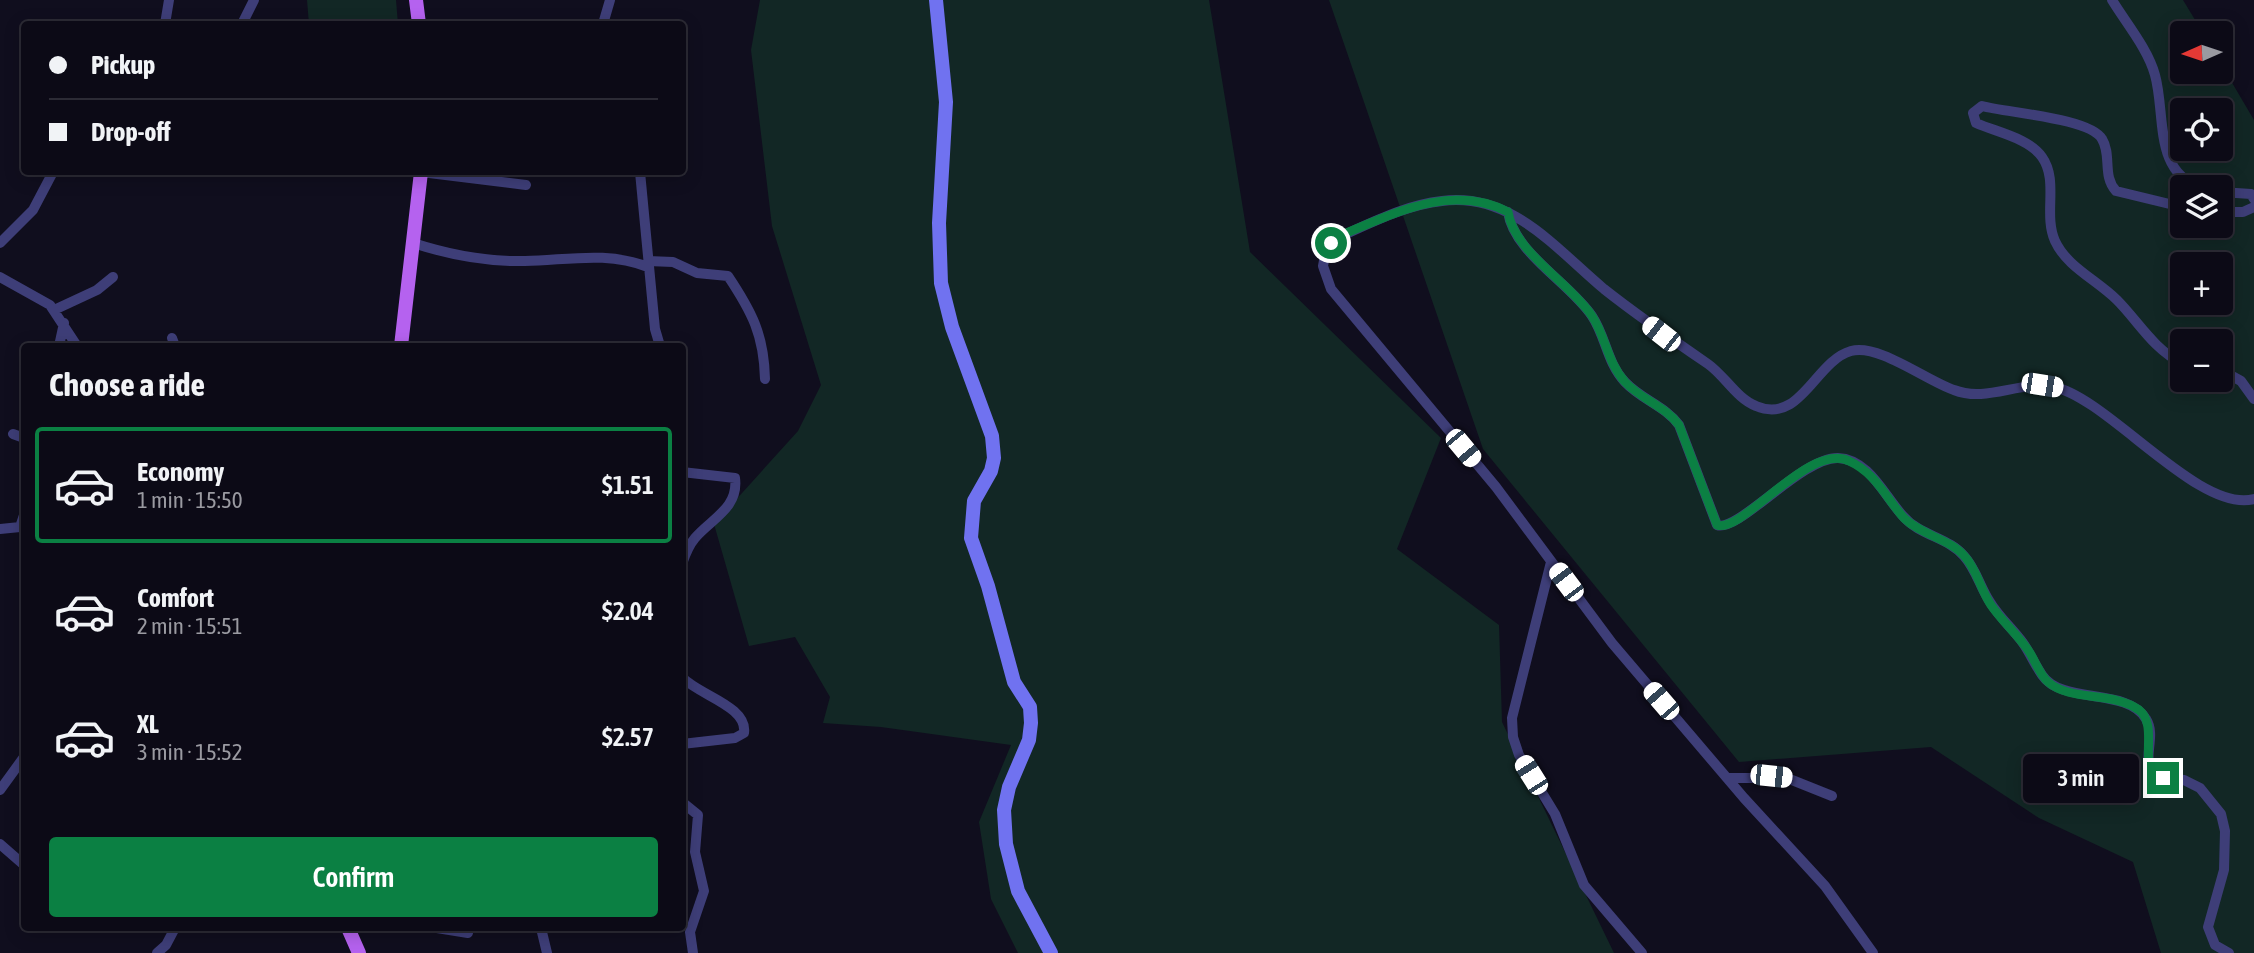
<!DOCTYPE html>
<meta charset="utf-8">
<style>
:root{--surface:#0c0a16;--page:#15131f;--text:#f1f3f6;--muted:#9a9aa1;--line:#2c2b35;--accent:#0b8043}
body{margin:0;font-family:"Asap Condensed",sans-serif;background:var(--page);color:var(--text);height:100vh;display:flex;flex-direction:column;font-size:26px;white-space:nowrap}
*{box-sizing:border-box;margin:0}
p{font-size:23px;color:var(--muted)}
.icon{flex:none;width:38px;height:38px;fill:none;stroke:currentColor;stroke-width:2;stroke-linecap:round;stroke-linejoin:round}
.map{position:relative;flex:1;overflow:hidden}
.sheet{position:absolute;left:21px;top:343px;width:665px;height:588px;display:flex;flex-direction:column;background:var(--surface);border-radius:7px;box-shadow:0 4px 18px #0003,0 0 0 2px var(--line)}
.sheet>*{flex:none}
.guide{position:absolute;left:21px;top:21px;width:665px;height:154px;border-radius:7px;box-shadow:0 4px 18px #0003,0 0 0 2px var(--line);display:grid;align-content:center;height:154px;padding:0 28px;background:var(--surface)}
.needle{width:46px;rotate:267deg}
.controls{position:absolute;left:2170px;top:21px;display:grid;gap:14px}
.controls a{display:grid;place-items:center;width:63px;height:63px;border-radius:7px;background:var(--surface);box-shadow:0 4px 18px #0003,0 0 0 2px var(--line);font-size:35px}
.end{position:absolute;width:32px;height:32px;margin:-16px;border:9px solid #0b8043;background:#fff;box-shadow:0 0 0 4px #fff}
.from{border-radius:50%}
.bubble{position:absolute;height:49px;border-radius:7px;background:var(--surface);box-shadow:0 4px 18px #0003,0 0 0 2px var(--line);font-size:23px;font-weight:600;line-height:49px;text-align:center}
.car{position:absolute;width:21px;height:42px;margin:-21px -10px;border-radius:9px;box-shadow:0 0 5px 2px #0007;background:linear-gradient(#fff 24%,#345 0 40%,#fff 0 76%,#345 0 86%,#fff 0)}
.guide b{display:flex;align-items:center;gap:24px;height:66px;font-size:26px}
.guide b+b{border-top:2px solid var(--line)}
.guide i{width:18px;height:18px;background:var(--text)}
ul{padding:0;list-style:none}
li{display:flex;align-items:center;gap:21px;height:116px;margin:0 14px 10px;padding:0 14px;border:4px solid transparent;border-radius:7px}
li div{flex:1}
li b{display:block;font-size:26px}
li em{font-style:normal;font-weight:600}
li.selected{border-color:var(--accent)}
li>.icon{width:63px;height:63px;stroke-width:1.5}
h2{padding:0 28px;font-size:32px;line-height:84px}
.action{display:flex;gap:14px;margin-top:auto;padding:14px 28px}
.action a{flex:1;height:80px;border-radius:7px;background:var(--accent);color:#fff;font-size:28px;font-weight:600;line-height:80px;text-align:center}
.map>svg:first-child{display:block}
.green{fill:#122725;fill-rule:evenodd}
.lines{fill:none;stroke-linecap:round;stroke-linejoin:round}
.street{stroke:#3e3e78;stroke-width:10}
.secondary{stroke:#7072f0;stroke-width:14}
.primary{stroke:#b562ef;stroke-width:14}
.route{stroke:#0b8043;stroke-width:9}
</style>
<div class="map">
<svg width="2254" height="953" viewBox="0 0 2254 953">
<rect width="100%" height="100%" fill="#100e1e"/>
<!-- green -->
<path class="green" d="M 307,0 L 396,0 L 398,24 L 309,24 Z
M 760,0 L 1209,0 L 1250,252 L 1441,438 L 1397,549 L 1499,625 L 1502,722 L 1614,953 L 1018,953 L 991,899 L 979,822 L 1011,745 L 881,727 L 823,723 L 830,697 L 795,637 L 749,646 L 714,524 L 798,431 L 821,385 L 772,226 L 751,50 Z
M 1329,0 L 2183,0 L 2203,33 L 2182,33 L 2182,72 L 2221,72 L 2221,64 L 2254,120 L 2254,953 L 2161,953 L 2133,862 L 2039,818 L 1931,747 L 1739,762 L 1483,449 ZM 2182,110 L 2221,110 L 2221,149 L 2182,149 ZM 2182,187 L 2221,187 L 2221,226 L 2182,226 ZM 2182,264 L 2221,264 L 2221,303 L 2182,303 ZM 2182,341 L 2221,341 L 2221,380 L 2182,380 Z"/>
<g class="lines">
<!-- street -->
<path class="street" d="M 2112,0 C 2126,23 2148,49 2155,75 C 2166,114 2153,173 2201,187
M 165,24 L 169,0
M 242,24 L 254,0
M 603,24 L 610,0
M 421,172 L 526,185
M 640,172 L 655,329 L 660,346
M 2221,192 L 2251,194 L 2254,199
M 2182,207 L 2116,191 C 2102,176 2112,155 2102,139 C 2090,118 2008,113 1982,106 L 1973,113 L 1976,123 C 1996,132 2029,138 2042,157 C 2059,181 2043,214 2055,241 C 2067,267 2097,280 2117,300 C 2138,321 2154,350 2182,363
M 1508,212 C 1514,253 1570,283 1592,316 C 1606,337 1607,363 1625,382 C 1642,400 1665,406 1679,425 L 1717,525 C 1738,533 1802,457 1838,458 C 1869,459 1885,497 1903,516 C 1920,536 1948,537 1964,556 C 1976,569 1980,587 1990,602 C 1999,617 2013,629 2023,643 C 2030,653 2035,665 2042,675 C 2062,705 2127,687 2146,719 C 2156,735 2144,754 2150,771 L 2158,777 L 2184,780 L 2200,788 L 2221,814 L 2225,831 L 2224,870 L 2208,927 L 2215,945 L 2229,953
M 2221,212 L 2243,212 L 2254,207
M 0,243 L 33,210 L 53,172
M 413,243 C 450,255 486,262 525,261 C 569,260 606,251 648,267
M 648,261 L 673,262 L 697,273 L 728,276 C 752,312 764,335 765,379
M 0,277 L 50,305 L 77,346
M 54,310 L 97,290 L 113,277
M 172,338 L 175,346
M 59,346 L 64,323
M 2221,370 L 2241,381 L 2254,399
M 13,434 L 24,438
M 682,472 L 735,478 C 739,508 711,519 695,538 C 689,545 685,555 682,564
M 0,529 L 20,527 L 24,515
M 1551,562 L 1512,718 L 1513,737 L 1519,755 L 1555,814 L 1584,885 L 1642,953
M 682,677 C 698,695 748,706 744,733 L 735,738 L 682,744
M 1727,778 L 1787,778 L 1832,796
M 0,790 L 24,757
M 682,802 L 698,815 L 695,852 L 704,891 L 690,932 L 693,953
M 0,844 L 24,865
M 437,928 L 468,933
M 541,928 L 547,953
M 157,953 L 166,945 L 175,928
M 1873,953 L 1825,886 L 1744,798 L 1612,643 L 1496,487 L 1331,289 L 1323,266 L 1326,250 L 1337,238 C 1371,223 1405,205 1442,201 C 1512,192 1556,249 1604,289 C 1638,316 1673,340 1708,364 C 1725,376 1737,399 1756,406 C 1801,425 1815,361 1851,351 C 1878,343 1927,381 1954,390 C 1987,403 2020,380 2054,387 C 2108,398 2199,514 2254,499"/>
<!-- secondary -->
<path class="secondary" d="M 936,0 L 946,102 L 939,223 L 941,283 L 952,327 L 992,436 L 994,458 L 991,471 L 974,501 L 971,538 L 988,586 L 1014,682 L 1030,707 L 1031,723 L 1029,740 L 1009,787 L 1004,810 L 1006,844 L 1018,891 L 1051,953"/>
<!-- primary -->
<path class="primary" d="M 416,0 L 419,24
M 401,346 L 421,172
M 348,928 L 359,953"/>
</g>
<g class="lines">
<!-- route -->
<path class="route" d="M 1331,243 L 1337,237 C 1391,215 1450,182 1508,212 C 1514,252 1570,283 1592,316 C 1606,337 1607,362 1625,382 C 1642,400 1665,406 1679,425 L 1717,525 C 1742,534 1810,441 1849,461 C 1876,473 1886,498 1904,518 C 1922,536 1950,538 1966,558 C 1977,571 1981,590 1991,605 C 2002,621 2017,634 2028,650 C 2035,660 2039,674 2048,682 C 2071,702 2113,691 2139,710 C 2161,727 2134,773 2163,778"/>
</g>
</svg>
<div class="controls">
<a><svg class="needle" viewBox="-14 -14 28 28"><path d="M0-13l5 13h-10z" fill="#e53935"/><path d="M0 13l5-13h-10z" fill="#9a9aa1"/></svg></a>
<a><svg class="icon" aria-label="locate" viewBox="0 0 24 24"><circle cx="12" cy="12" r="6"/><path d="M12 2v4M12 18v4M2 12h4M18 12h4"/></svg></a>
<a><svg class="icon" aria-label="layers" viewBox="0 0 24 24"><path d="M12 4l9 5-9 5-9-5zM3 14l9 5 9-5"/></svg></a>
<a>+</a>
<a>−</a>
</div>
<i class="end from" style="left:1331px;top:243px"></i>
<i class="end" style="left:2163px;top:778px"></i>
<div class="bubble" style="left:2023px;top:754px;width:116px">3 min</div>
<i class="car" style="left:1661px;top:334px;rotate:308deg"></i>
<i class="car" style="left:2042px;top:385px;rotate:99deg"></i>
<i class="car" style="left:1463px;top:448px;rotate:140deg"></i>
<i class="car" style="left:1566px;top:582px;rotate:323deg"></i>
<i class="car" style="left:1661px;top:701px;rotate:319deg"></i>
<i class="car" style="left:1531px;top:775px;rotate:328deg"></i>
<i class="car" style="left:1771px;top:776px;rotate:96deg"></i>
<div class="guide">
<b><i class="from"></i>Pickup</b>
<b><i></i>Drop-off</b>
</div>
<section class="sheet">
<h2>Choose a ride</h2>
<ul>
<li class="selected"><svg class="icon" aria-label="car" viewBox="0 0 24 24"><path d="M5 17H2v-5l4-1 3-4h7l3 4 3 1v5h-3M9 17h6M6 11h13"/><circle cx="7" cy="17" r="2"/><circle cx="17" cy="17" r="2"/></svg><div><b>Economy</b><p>1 min · 15:50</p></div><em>$1.51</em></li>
<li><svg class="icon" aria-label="car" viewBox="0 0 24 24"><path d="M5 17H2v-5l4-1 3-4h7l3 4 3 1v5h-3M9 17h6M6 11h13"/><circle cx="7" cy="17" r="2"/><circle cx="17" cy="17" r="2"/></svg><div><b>Comfort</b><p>2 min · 15:51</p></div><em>$2.04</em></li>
<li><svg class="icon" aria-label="car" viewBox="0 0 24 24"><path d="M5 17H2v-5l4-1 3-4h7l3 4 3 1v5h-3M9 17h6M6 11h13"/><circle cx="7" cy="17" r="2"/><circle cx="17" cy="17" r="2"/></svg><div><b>XL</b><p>3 min · 15:52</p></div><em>$2.57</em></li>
</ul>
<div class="action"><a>Confirm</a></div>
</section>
</div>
